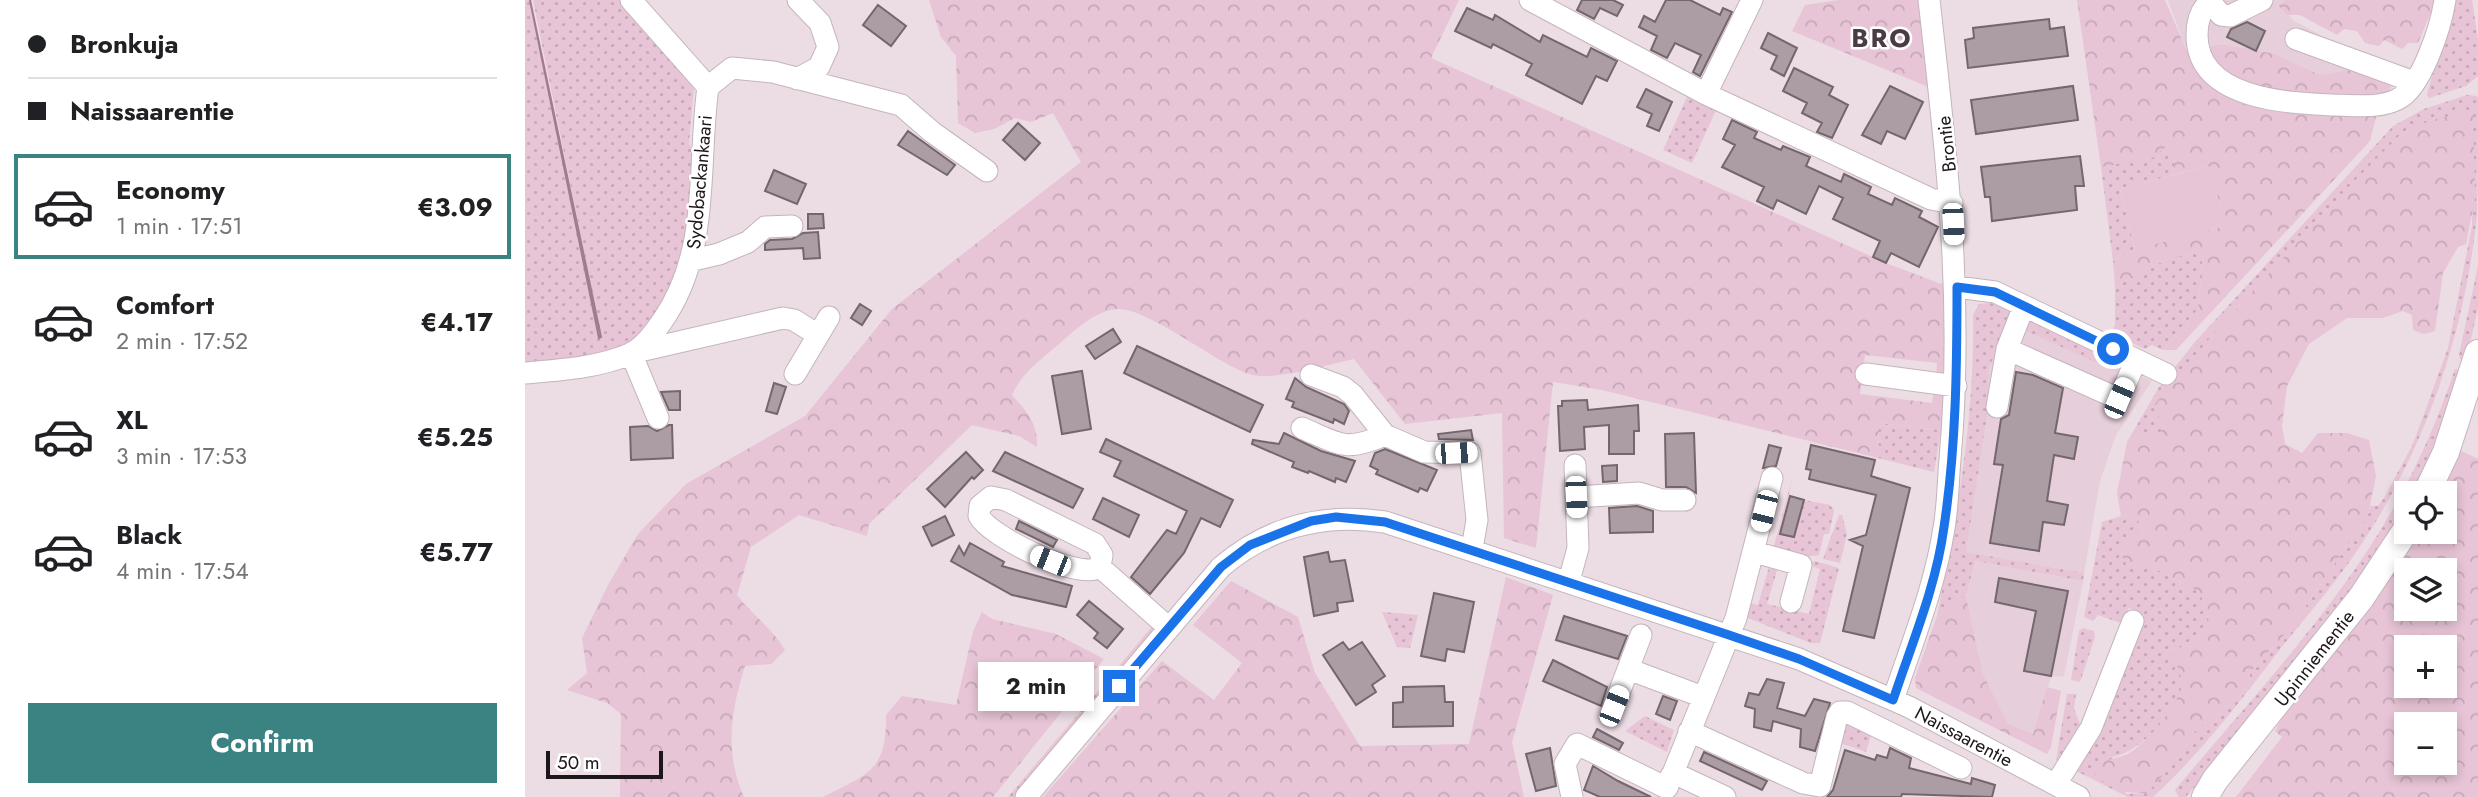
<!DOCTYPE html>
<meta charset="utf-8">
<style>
:root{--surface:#fff;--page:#f6f6f6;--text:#202124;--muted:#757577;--line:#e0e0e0;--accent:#3b8383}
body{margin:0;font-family:Jost,sans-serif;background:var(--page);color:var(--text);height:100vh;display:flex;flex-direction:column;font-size:26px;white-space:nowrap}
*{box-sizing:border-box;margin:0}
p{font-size:23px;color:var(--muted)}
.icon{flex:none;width:38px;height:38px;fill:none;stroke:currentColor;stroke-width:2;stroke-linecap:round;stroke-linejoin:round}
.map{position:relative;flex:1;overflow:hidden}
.drawer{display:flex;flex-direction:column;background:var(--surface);width:525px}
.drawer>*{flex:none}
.banner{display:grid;align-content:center;height:154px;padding:0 28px;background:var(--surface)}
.buttons{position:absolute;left:1869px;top:481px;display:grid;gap:14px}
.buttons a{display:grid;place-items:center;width:63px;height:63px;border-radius:0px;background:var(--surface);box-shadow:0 4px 10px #0003;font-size:35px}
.scale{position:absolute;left:21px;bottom:18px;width:117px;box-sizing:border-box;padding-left:7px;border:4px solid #1d171a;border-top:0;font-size:19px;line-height:24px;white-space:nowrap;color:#1d171a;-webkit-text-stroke:5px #fff;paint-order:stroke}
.end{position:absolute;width:32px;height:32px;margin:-16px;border:9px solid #1a73e8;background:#fff;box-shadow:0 0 0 4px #fff}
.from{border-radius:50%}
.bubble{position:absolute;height:49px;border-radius:0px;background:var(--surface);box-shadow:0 4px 10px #0003;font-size:23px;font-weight:700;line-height:49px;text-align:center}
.car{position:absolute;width:21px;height:42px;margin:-21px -10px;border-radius:9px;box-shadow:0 0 5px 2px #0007;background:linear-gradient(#fff 24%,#345 0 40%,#fff 0 76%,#345 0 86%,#fff 0)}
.banner b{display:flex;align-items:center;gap:24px;height:66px;font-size:26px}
.banner b+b{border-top:2px solid var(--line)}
.banner i{width:18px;height:18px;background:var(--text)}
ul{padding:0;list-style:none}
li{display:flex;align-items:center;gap:21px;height:105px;margin:0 14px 10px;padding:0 14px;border:4px solid transparent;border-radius:0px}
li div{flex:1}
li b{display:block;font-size:26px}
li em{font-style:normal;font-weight:700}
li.current{border-color:var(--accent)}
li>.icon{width:63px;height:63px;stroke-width:1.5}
.action{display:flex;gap:14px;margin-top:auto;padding:14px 28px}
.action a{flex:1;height:80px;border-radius:0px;background:var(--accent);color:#fff;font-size:28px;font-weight:700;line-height:80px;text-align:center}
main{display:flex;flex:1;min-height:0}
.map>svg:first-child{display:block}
.built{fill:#e6ceda}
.grass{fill:url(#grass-dots)}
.forest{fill:url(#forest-crowns);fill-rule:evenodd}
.garden{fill:#e7c4d6}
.water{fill:url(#water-rules);stroke:#a17c90;stroke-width:2}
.building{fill:#ac9da5;stroke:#74666d;stroke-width:2}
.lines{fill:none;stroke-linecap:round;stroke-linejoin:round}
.minor-casing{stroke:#c4b5bd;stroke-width:23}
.major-casing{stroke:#c4b5bd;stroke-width:28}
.minor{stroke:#fff;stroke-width:21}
.major{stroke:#fff;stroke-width:26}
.route{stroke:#1a73e8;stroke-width:9}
.labels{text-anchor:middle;stroke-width:5;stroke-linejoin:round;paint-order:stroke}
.street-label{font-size:19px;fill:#1d171a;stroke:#fff}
.district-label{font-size:26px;font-weight:bold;letter-spacing:2px;fill:#493d43;stroke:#fff}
</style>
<main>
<section class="drawer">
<div class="banner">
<b><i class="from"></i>Bronkuja</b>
<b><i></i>Naissaarentie</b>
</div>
<ul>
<li class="current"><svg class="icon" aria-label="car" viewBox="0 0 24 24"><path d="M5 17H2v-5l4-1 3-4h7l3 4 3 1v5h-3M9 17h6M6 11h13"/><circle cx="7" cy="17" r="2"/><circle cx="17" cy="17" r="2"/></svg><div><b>Economy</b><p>1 min · 17:51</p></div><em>€3.09</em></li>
<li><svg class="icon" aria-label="car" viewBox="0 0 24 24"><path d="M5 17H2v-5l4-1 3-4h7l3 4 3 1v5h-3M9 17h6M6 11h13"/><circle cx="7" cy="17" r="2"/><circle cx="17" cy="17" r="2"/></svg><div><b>Comfort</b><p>2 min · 17:52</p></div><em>€4.17</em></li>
<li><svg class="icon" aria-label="car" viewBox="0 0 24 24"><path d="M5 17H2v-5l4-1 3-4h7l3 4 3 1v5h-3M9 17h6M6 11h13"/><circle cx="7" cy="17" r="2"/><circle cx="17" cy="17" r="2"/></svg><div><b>XL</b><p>3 min · 17:53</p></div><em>€5.25</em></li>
<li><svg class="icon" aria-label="car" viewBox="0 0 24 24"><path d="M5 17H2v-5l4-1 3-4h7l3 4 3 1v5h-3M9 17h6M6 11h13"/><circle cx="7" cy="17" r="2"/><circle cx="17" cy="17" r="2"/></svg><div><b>Black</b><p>4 min · 17:54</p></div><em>€5.77</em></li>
</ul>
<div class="action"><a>Confirm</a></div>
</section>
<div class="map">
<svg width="1953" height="797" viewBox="0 0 1953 797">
<defs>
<pattern id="grass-dots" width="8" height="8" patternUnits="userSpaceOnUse" patternTransform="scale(1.75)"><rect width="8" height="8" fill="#e7c4d6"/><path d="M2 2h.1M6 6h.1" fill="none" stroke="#c6a8b7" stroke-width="1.8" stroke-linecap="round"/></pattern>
<pattern id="forest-crowns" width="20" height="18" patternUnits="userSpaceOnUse" patternTransform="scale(1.75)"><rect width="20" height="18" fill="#e7c4d6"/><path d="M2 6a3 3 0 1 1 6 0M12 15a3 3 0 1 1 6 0" fill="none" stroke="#c6a8b7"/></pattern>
<pattern id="water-rules" width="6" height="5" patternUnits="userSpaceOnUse" patternTransform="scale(1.75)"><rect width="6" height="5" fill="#d9a7c2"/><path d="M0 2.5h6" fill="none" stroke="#ba8fa6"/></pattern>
</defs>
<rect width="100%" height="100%" fill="#ecdce4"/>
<!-- built -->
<path class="built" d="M 1643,0 L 1761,0 L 1754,5 L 1768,20 L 1829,54 L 1829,69 L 1795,75 L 1750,54 L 1697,44 L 1660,47 Z
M 1489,317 L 1627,381 L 1591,435 L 1575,481 L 1559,573 L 1441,552 L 1462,416 L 1464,367 Z
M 1449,561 L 1558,581 L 1539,676 L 1526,677 L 1508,734 L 1483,724 L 1458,674 L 1441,596 Z"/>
<!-- grass -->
<path class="grass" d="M 0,0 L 5,0 L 74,337 L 76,336 L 8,0 L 103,0 L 169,87 L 164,143 L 171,158 L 164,240 L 135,314 L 103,348 L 0,371 Z
M 1930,0 L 1947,0 L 1953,40 L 1953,76 L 1941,86 L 1904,98 L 1902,95 C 1910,62 1924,33 1930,0 Z
M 1942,95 L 1952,96 L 1953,99 C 1953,137 1953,177 1952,215 C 1939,339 1897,459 1825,561 C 1804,591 1779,619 1756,648 C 1716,700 1677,752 1628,797 L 1603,797 L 1545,768 L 1578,724 L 1619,615 L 1604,608 L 1596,623 L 1573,615 L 1568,621 L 1559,617 L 1577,522 L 1596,516 L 1612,519 L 1619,530 L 1599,546 L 1597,557 L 1604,567 L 1627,567 L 1675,592 L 1684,621 L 1668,646 L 1645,649 C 1649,659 1658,675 1657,685 C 1654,713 1613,753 1587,757 L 1601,794 L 1622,793 L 1649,763 L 1671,730 L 1713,698 L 1724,684 L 1725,672 L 1767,626 L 1843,515 L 1845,506 L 1853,506 L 1859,498 L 1888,444 L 1923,348 L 1947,226 L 1948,114 L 1906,120 L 1873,137 L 1819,192 L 1690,332 L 1630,405 L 1638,427 L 1633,437 L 1613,435 L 1602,442 L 1634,387 L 1670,342 L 1868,126 L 1899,109 Z
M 1162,97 L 1191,110 L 1167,163 L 1138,150 Z
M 1642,146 L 1650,157 L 1648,175 L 1595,189 L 1610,249 L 1588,261 L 1576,167 Z
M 1678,253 L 1673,309 L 1638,350 L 1627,345 L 1620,349 L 1586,333 L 1590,325 L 1590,287 C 1617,270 1646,254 1678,253 Z
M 1953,266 L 1953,308 L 1941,361 L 1935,359 L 1934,355 Z
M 1466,303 L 1488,311 L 1489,317 L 1464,367 L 1462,416 L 1441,552 L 1559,573 L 1558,581 L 1450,561 L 1441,596 L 1412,616 C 1432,515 1450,418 1448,315 L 1454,304 Z
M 1505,320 L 1599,363 L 1590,385 L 1593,372 L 1501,331 L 1496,343 L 1493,342 L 1499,322 Z
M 1930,369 L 1937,370 L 1905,458 L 1887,493 L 1881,494 C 1881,541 1701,749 1661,797 L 1654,797 L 1650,790 C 1721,705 1810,610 1865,514 C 1892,468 1913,419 1930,369 Z
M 1354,423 L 1416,430 L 1409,472 L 1353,458 Z
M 1268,475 L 1255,533 L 1269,537 L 1279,500 L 1305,505 L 1309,510 L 1304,534 L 1299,534 L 1294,555 L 1289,556 L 1247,553 Z
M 1314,515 L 1317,515 L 1322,534 L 1315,563 L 1298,559 Z
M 1290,561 L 1314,568 L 1295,643 L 1286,643 L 1218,616 L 1221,602 L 1233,605 L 1244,567 L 1253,567 L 1242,604 L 1284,614 L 1295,569 L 1283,565 Z
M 857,612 L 893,615 L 885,648 L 872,647 Z
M 631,622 L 637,627 L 492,797 L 483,797 Z
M 1558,628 L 1569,631 L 1570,637 L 1555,682 L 1546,680 L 1554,631 Z
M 1542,694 L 1551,694 L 1549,709 L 1555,724 L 1533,762 L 1531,760 Z
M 1120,716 L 1149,730 L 1142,752 L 1100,731 Z
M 1321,721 L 1347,732 L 1341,752 L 1313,742 Z"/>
<!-- forest -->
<path class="forest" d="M 404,0 L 934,0 L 906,58 L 1361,263 L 1416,284 L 1424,278 L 1418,374 L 1411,376 L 1412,363 L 1340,355 L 1335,394 L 1407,403 L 1409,391 L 1419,393 L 1416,430 L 1354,423 L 1353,458 L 1077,390 L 1028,382 L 1011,548 L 979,538 L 977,413 L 880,424 L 829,359 C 805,364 746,382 724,374 C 691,363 621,306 591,309 C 568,312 549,331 533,345 C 515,360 496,374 487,395 C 502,412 513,423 512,447 L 494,436 L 447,425 L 344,524 L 342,536 L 274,515 L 226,547 L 212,595 C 227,615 247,628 260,650 L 246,664 L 220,666 C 206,710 199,753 219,797 L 95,797 L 96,714 L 82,703 L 42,690 L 62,673 L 57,638 L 83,585 L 113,534 L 161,484 L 280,416 L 367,309 L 556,162 L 528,113 L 506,122 L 490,118 L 469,129 L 450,133 L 433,123 L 431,56 L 416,37 Z
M 1314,0 L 1395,0 L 1406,88 L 1267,31 L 1280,5 Z
M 1552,0 L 1640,0 L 1660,47 L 1675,70 L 1689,83 L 1852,113 L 1845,141 L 1651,350 L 1638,350 L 1673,309 L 1678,253 C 1646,254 1617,270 1590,287 L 1588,261 L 1610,249 L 1701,226 L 1684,166 L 1648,175 L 1650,157 L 1642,146 L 1627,158 L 1576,167 Z
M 1761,0 L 1911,0 L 1893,43 L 1883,43 L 1877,49 L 1859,40 L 1854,46 L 1840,43 L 1832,31 L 1819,29 L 1812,35 L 1775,15 L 1762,15 L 1753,5 Z
M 1697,44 L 1750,54 L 1795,75 L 1829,69 L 1863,81 L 1866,88 L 1857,96 L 1777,98 L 1713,83 L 1683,61 L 1683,46 Z
M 1935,114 L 1948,114 L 1950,198 L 1941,244 L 1933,247 L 1918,273 L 1910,331 L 1899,334 L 1888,330 L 1887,315 L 1878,311 L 1858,318 L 1822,318 L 1784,344 L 1762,386 L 1757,426 L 1760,444 L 1777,453 L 1793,433 L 1822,433 L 1844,440 L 1851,476 L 1843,515 L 1767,626 L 1725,672 L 1724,684 L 1713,698 L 1671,730 L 1649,763 L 1622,793 C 1601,794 1582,789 1568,771 C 1577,758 1587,760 1601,755 C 1618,747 1656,704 1657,684 C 1657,674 1648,659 1645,649 L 1668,646 L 1684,621 L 1675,592 L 1627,567 L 1604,567 L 1597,557 L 1599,546 L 1619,530 L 1612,519 L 1596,516 L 1592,493 L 1602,442 L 1613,435 L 1633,437 L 1638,427 L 1629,405 L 1690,332 L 1819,192 L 1873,137 L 1906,120 Z
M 1932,449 L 1953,459 L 1953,797 L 1711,797 L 1757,737 L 1750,731 L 1760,712 L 1892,532 L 1920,532 L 1920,494 L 1912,493 ZM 1881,570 L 1920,570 L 1920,609 L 1881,609 ZM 1881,648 L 1920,648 L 1920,686 L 1881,686 ZM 1881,724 L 1920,724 L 1920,763 L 1881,763 Z
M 981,577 L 1028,595 L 987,742 L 999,797 L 518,797 L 637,661 L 689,700 L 717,663 L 668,625 L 706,581 L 773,617 L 790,673 L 835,746 L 944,744 Z
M 1441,596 L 1458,674 L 1483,724 L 1508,734 L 1522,687 L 1536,691 L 1526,747 L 1522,754 L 1391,688 L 1390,678 L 1412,616 Z
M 457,612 L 467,619 L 531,634 L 579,659 L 468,797 L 298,797 C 343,774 362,771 361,715 L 377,696 L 431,705 L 448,632 Z"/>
<!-- garden -->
<path class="garden" d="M 1684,166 L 1701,226 L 1610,249 L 1595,189 Z"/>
<!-- water -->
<path class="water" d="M 5,0 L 76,337 L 74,338 Z"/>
<!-- building -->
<path class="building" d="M 1057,0 L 1088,0 L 1098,5 L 1092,16 L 1075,8 L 1069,19 L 1052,10 Z
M 1141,0 L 1165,0 L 1195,15 L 1198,8 L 1207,12 L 1175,76 L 1168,72 L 1176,55 L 1150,43 L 1142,58 L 1126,50 L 1132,36 L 1114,27 L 1119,16 L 1130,22 Z
M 353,5 L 381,26 L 366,46 L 338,25 Z
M 942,8 L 968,20 L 970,15 L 1015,42 L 1018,35 L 1062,57 L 1066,48 L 1092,61 L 1082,81 L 1071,76 L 1057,104 L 1001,75 L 1007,64 L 968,44 L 966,48 L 930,31 Z
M 1524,19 L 1525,29 L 1539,27 L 1543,56 L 1443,68 L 1440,40 L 1449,38 L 1448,28 Z
M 1722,22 L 1740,31 L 1731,51 L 1702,37 L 1706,29 Z
M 1243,33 L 1272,48 L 1259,76 L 1246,69 L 1252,56 L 1236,48 Z
M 1269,68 L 1308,87 L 1304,95 L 1323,105 L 1307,138 L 1292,132 L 1297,123 L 1277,113 L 1282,103 L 1258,91 Z
M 1365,86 L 1398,102 L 1380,139 L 1362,131 L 1356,144 L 1337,135 Z
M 1548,86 L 1553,120 L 1451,134 L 1446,100 Z
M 1121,89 L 1147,102 L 1134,131 L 1122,126 L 1127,114 L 1112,107 Z
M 1207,120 L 1232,132 L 1229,138 L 1256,150 L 1258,146 L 1285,157 L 1281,166 L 1316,182 L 1319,174 L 1346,187 L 1343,194 L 1367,205 L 1370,198 L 1397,211 L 1394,217 L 1413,227 L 1394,267 L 1366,253 L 1361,263 L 1348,257 L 1355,241 L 1308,219 L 1318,198 L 1294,186 L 1281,214 L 1252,200 L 1248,209 L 1232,201 L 1239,187 L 1197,167 L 1210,145 L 1198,139 Z
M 493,123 L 515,143 L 500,160 L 478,140 Z
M 383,131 L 430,165 L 422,175 L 373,145 Z
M 1555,156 L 1559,186 L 1550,186 L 1552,210 L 1467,221 L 1465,197 L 1460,197 L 1456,167 Z
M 249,170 L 281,184 L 272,204 L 240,191 Z
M 283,214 L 298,214 L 299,228 L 283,229 Z
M 293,232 L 295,258 L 279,259 L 278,248 L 240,250 L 240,244 L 245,240 L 267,239 L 278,233 Z
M 335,304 L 346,311 L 337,325 L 326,318 Z
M 588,329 L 596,342 L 570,359 L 561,346 Z
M 612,346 L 738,405 L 725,432 L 599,373 Z
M 557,371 L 566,429 L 537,434 L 527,376 Z
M 1491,372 L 1508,375 L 1538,388 L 1530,433 L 1553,437 L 1549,459 L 1529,455 L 1522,501 L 1543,505 L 1539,525 L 1518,522 L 1514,551 L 1465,543 L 1478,465 L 1469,464 L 1476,419 L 1484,415 Z
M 770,378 L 781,387 L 819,404 L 824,411 L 819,424 L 809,419 L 808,423 L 767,407 L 769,402 L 761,399 Z
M 249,383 L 261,387 L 252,414 L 241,411 Z
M 155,391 L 155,410 L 144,410 L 136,392 Z
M 1062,400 L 1063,410 L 1113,405 L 1114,431 L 1109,431 L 1109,454 L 1084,454 L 1084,425 L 1059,427 L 1060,449 L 1035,451 L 1033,406 L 1037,406 L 1037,401 Z
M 144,425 L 147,425 L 148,458 L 106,460 L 105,427 L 123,426 L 132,431 Z
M 946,430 L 948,440 L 914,439 L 913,434 Z
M 759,433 L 796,451 L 830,461 L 821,482 L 811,478 L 810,482 L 784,471 L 783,473 L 767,467 L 769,462 L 727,444 L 728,440 L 754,444 Z
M 1169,433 L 1171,493 L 1161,487 L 1141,487 L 1140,434 Z
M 581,439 L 708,500 L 695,527 L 676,518 L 659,553 L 625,594 L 606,577 L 642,530 L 651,534 L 662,511 L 589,476 L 596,461 L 575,452 Z
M 1244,445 L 1256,448 L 1251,466 L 1238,468 Z
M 1286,445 L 1350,460 L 1346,476 L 1385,488 L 1349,638 L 1318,631 L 1338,546 L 1325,540 L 1341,535 L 1351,495 L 1284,479 L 1286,470 L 1281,469 Z
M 860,449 L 912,470 L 902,491 L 895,488 L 893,492 L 851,474 L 853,470 L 845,466 L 850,453 Z
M 441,452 L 458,470 L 449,479 L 447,477 L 420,507 L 402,489 Z
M 480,452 L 558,489 L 548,508 L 468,471 Z
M 1092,465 L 1092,481 L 1078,482 L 1077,466 Z
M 1265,496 L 1279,500 L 1269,537 L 1255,534 Z
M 578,498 L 614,515 L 604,537 L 568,519 Z
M 1112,506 L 1128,511 L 1128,532 L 1085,533 L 1084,508 Z
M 420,516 L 429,535 L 407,546 L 398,527 Z
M 494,521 L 532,540 L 528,547 L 491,529 Z
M 445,543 L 479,562 L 477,566 L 547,586 L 541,607 L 487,595 L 426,561 L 434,546 L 439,555 Z
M 803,552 L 805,562 L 820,560 L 828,601 L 812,603 L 813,611 L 789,616 L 779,557 Z
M 1474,578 L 1543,591 L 1526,676 L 1499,671 L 1511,611 L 1470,602 Z
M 909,593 L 949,602 L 939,652 L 922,649 L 920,661 L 896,656 Z
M 564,601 L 598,629 L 582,648 L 569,638 L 573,633 L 552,615 Z
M 1039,616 L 1102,636 L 1093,659 L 1031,640 Z
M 818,642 L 824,650 L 837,642 L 860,676 L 847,685 L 851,692 L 831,705 L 798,655 Z
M 1028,660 L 1082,687 L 1076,706 L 1018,681 Z
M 1242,679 L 1259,683 L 1252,708 L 1280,716 L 1289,699 L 1305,703 L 1290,751 L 1275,747 L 1276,729 L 1248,721 L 1246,731 L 1229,727 L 1230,709 L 1220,706 L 1224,693 L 1234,695 Z
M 919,686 L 920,702 L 928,702 L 928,726 L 868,727 L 868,703 L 878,702 L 878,687 Z
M 1138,696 L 1152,701 L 1145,720 L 1131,714 Z
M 1072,729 L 1098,743 L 1094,750 L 1068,737 Z
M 1025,748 L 1031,786 L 1011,791 L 1001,754 Z
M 1365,748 L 1386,758 L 1384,768 L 1446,784 L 1447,778 L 1470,785 L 1467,797 L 1377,794 L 1376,797 L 1302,797 L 1308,790 L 1320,750 L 1350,760 L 1352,755 L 1362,758 Z
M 1179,752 L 1242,781 L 1237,790 L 1175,761 Z
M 1068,766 L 1093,781 L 1126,797 L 1075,797 L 1059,790 Z"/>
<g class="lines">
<!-- minor casing -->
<g class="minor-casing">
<path id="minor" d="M 106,0 L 183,87
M 1005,0 L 1181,94 L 1406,199 L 1427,203
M 1684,0 L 1696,15 L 1705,16 L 1737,0
M 1685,2 C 1675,10 1672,23 1672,35 C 1672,100 1764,103 1809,105 C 1830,105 1854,109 1873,99 C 1897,87 1916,26 1920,0
M 1771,39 L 1889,82
M 272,79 L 294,67 L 303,47 L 295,23 L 273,0
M 1181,94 L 1227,0
M 168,260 L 194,254 L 223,242 L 240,227 L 267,226
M 1432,287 L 1470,292 L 1641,374
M 1482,349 L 1594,399 L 1611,360
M 0,373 C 35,370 72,368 105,354 C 119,347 129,333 138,320 C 186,250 172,167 183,87 L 207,68 L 248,72 L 376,105 L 407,132 L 462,171
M 270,374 L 304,317
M 1341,374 L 1431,386
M 786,375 L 818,387 L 828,395 L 860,435 L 899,452 L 945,453 L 952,520 L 947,549
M 1472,407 L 1482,349 L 1499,306
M 133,418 L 106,353 L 258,318 L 269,320 L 293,335
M 777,428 C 816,445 820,452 860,435
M 466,497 L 481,500 L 570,544 L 577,555 L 575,567 C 555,581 465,537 454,516 L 455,506 Z
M 1051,497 L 1114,493 L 1137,500 L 1160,500
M 1229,552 L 1276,565 L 1266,602
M 575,567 L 644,628
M 1044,581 L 1053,548 L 1050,465
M 1103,669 L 1178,697
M 1368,700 C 1387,643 1410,587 1419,528 C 1423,505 1423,482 1425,459 C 1439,301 1422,157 1404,0
M 1089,706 L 1116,635
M 1164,731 L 1278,783 L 1295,786 L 1312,717 L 1315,712 L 1322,712 L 1436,768
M 1146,776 L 1153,775 L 1200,797
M 1531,784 L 1566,728 L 1608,621
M 501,797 L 696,567 C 744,526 799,513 860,522 L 1274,659 L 1384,707 L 1554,797
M 1047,797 L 1040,764 L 1052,744 L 1142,788 L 1211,618 L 1247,478"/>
</g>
<!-- major casing -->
<g class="major-casing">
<path id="major" d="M 1901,494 L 1921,452 L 1953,353
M 1680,797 L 1690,780 L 1836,598 L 1881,530"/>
</g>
<!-- minor -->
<use href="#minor" class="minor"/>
<!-- major -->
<use href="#major" class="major"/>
</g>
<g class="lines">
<!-- route -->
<path class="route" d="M 594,686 L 696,567 L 725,545 L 786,521 L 811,517 L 860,522 L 1204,635 L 1274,659 L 1368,700 C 1387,643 1411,587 1419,527 C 1431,448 1432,367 1432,287 L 1470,292 L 1588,349"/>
</g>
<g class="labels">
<!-- street labels -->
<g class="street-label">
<text transform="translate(1421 144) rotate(-96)" y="7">Brontie</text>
<text transform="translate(174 182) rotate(-85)" y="7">Sydobackankaari</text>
<text transform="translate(1789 658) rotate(-52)" y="7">Upinniementie</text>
<text transform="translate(1439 736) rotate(28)" y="7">Naissaarentie</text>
</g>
<!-- district labels -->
<g class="district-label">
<text x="1357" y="47">BRO</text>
</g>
</g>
</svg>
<div class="buttons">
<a><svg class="icon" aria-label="locate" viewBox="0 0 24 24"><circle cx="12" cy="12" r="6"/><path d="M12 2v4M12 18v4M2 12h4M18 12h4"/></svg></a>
<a><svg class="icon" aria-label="layers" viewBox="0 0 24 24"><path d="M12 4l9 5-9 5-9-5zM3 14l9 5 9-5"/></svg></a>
<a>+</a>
<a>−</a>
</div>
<div class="scale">50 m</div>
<i class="end from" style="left:1588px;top:349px"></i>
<i class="end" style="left:594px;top:686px"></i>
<div class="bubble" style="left:453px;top:662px;width:116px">2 min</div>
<i class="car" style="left:1428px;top:224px;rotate:177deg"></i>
<i class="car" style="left:1594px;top:398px;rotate:23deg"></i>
<i class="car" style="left:931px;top:453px;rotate:87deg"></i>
<i class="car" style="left:1051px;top:497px;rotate:177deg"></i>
<i class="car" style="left:1239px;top:511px;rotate:194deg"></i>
<i class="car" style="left:525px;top:561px;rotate:292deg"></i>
<i class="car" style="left:1089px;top:706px;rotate:22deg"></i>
</div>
</main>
